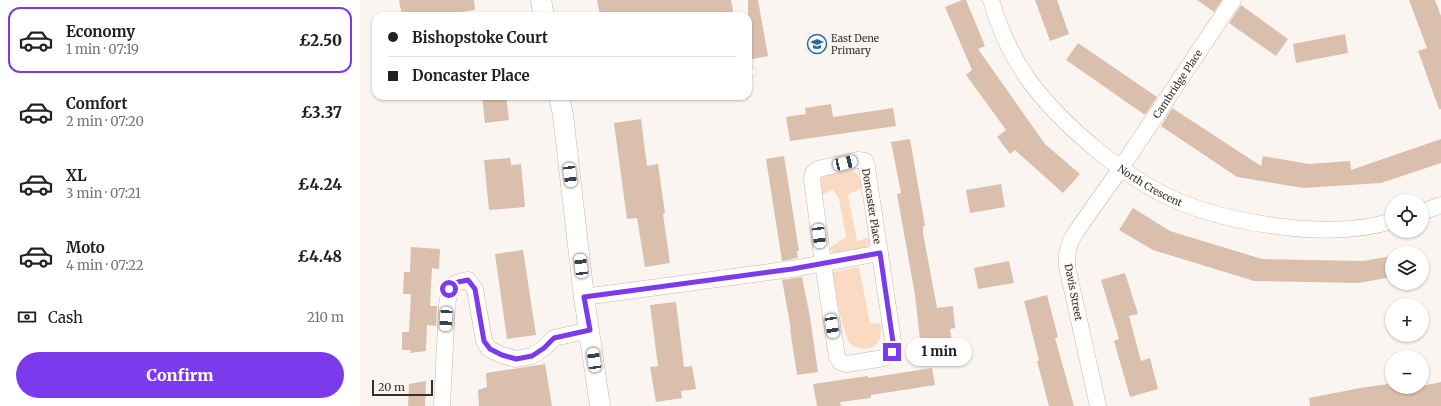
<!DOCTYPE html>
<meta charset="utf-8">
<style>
:root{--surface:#fff;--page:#f6f6f6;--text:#202124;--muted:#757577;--line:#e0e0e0;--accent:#7c3aed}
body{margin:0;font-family:Merriweather,serif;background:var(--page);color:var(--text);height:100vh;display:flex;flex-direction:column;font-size:15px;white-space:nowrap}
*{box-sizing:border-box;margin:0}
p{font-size:13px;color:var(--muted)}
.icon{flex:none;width:22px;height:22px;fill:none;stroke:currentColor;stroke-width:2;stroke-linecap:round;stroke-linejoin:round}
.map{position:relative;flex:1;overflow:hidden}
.details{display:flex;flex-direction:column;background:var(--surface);width:360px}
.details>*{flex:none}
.banner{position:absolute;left:12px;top:12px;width:380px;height:88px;border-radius:12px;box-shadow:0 1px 3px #0004;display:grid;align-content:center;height:88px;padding:0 16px;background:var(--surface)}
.tools{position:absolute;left:1025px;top:194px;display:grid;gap:8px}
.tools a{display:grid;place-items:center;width:44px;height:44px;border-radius:50%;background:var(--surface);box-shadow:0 1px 3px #0004;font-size:20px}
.scale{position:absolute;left:12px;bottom:10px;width:61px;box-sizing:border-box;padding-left:4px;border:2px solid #382e26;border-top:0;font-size:11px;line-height:14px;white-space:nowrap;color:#382e26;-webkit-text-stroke:3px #fbf5f1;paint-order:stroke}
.end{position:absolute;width:18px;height:18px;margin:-9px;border:5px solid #7c3aed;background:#fff;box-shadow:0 0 0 2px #fff}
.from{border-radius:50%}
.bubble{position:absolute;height:28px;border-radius:14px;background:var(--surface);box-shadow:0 1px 3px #0004;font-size:13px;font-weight:800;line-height:28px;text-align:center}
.car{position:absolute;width:12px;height:24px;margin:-12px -6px;border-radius:5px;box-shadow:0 0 3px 1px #0007;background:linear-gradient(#fff 24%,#345 0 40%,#fff 0 76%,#345 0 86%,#fff 0)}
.banner b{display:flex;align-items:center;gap:14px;height:38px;font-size:15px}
.banner b+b{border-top:1px solid var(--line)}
.banner i{width:10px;height:10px;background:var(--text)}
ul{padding:7px 0 0;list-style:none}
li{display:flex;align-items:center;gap:12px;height:66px;margin:0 8px 6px;padding:0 8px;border:2px solid transparent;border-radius:12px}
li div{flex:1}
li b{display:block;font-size:15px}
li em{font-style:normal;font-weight:800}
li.selected{border-color:var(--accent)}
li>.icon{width:36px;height:36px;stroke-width:1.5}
.pay{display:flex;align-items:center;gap:10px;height:44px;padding:0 16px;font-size:15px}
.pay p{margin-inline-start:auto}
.primary-button{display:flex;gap:8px;margin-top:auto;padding:8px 16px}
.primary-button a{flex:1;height:46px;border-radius:24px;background:var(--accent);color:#fff;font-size:16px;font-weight:800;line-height:46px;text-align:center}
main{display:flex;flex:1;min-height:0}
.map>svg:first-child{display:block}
.green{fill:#fadac3}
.building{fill:#dabfac}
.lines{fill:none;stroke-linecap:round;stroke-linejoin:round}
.service-casing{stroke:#cfb5a2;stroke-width:9}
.minor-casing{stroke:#cfb5a2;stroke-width:17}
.tertiary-casing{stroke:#cfb5a2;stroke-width:21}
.service{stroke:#fff;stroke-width:8}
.minor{stroke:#fff;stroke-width:16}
.tertiary{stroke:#fff;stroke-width:20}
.route{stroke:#7c3aed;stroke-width:5}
.labels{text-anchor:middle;stroke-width:3;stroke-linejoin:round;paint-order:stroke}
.poi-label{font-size:10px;fill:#382e26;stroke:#fbf5f1;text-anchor:start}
.street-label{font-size:10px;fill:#382e26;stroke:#fbf5f1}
</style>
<main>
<section class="details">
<ul>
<li class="selected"><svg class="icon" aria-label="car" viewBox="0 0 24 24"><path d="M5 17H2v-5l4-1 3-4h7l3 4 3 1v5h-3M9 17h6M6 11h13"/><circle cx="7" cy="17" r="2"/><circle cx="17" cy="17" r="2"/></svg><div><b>Economy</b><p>1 min · 07:19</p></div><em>£2.50</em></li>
<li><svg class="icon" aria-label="car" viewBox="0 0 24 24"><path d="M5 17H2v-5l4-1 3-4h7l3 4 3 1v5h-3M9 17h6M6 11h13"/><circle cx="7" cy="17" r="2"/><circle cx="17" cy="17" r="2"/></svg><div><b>Comfort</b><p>2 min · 07:20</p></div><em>£3.37</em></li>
<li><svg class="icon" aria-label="car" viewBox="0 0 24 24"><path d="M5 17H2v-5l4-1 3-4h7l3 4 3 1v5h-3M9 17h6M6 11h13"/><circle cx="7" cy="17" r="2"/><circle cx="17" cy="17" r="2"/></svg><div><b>XL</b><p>3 min · 07:21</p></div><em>£4.24</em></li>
<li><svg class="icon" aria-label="car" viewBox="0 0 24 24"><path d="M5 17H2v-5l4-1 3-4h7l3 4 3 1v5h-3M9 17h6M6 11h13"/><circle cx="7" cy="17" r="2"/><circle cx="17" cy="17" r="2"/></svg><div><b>Moto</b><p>4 min · 07:22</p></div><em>£4.48</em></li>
</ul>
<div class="pay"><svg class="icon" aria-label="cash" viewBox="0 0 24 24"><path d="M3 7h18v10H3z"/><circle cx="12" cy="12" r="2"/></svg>Cash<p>210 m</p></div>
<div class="primary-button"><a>Confirm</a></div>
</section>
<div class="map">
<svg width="1081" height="406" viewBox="0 0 1081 406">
<rect width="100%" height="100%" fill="#fbf5f1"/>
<!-- green -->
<path class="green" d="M 487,169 C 498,171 500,177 503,187 L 488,195 L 497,241 L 511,237 L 511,243 L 506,248 L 474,254 L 469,248 L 486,237 L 479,199 L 473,190 L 461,195 C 458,172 468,172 487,169 Z
M 499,267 L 510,323 L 521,324 C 521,334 521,344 510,348 C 504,350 494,348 490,344 C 482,333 475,287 472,272 Z"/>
<!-- building -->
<path class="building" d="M 39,0 L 114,0 L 115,10 L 72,16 L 42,16 Z
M 237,0 L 371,0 L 374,16 L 240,16 Z
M 388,0 L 398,0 L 408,56 L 388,60 Z
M 602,0 L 606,0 L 625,46 L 618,49 L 685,144 L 720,174 L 703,193 L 655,150 L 650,154 L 637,137 L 646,130 L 606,75 L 612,70 L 585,7 Z
M 675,0 L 697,0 L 709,34 L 690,41 Z
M 837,0 L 862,0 L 854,12 Z
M 1049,0 L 1075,0 L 1081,16 L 1081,109 L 1079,109 L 1058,51 L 1067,48 Z
M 881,5 L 928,39 L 916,56 L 869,23 Z
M 985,34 L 988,53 L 936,63 L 933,44 Z
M 718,43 L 797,97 L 785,115 L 706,60 Z
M 122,96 L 146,96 L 149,120 L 125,123 Z
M 471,104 L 473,117 L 533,108 L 536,126 L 430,141 L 426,117 L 446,114 L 445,108 Z
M 812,108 L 901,166 L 903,156 L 949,164 L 990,161 L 991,170 L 1081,139 L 1081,163 L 1021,183 L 943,188 L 877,177 L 801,126 Z
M 281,119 L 287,166 L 298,164 L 305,213 L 303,214 L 310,263 L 285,267 L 277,218 L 267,219 L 254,123 Z
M 550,139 L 565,226 L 563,226 L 563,233 L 577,308 L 593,306 L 595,328 L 590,329 L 594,354 L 562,358 L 555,295 L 537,194 L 541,193 L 531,142 Z
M 424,156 L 439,251 L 437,251 L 438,258 L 422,261 L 406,159 Z
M 150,158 L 151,165 L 161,164 L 165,207 L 129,210 L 124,160 Z
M 641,184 L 645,207 L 610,213 L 606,190 Z
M 773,208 L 810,231 L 902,259 L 1003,261 L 1032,256 L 1032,277 L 998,283 L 894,281 L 793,250 L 759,230 Z
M 51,247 L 80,249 L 79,269 L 72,268 L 70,306 L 77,306 L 76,326 L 67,325 L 66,351 L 50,353 L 51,350 L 42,350 L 42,332 L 49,332 L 51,294 L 43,294 L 44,272 L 50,272 Z
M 163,250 L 176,335 L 147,339 L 135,254 Z
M 649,261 L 654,283 L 618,289 L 614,268 Z
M 765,273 L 778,314 L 769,316 L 781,361 L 790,358 L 798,389 L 770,397 L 754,341 L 759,339 L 741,280 Z
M 442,277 L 450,317 L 458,372 L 437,375 L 430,329 L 431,329 L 422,280 Z
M 687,295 L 698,337 L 695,338 L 714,406 L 689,406 L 677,361 L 679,361 L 664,301 Z
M 316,302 L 324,367 L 332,366 L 336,389 L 321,391 L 322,398 L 296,402 L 290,367 L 298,366 L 290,305 Z
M 185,364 L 192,406 L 119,406 L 118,390 L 127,387 L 126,373 Z
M 572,368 L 575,385 L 511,395 L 511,398 L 480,402 L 481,406 L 457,406 L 453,384 L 508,376 L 508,378 Z
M 66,381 L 65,406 L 48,406 L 49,384 Z
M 1081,382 L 1081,406 L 950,406 L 949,398 L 1000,388 L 1028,384 L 1029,387 L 1062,387 L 1062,386 Z"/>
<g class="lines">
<!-- service casing -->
<g class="service-casing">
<path id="service" d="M 388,73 L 392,72"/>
</g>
<!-- minor casing -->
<g class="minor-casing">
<g id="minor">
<path id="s1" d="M 631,0 C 639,28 651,55 668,79 C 701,125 768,181 822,203 C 855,216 889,223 924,227 C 959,231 998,232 1032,221"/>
<path d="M 498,160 L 505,161 L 507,168 L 533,341 L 532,352 L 524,358 L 487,364 L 480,362 L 477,357 L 463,263 L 452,179 L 453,173 L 458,169 Z"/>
<path d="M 1062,212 L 1081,205"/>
<path d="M 224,297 L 432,269 L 520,253"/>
<path d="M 82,406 L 87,305 C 90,288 89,283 108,280 L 115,289 L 124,341 L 129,349 L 142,355 L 156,359 L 172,356 L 184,348 L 194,338 L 230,330"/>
<path id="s2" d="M 738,406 L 707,266 L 707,254 L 711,240 L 718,229 L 761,168 L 873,0"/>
</g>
</g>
<!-- tertiary casing -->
<g class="tertiary-casing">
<path id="tertiary" d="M 181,0 L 184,16
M 199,96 L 203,115 L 224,297 L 240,406"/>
</g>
<!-- service -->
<use href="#service" class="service"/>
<!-- minor -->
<use href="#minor" class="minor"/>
<!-- tertiary -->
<use href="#tertiary" class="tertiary"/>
</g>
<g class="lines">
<!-- route -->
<path class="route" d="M 89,289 L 98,282 L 108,280 L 115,289 L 124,341 L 130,349 L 142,355 L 156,359 L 172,356 L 184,348 L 194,338 L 230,330 L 224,297 L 432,269 L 520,253 L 533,342 L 532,352"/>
</g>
<!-- icons -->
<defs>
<g id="school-ring" transform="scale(1)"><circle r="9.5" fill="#fbf5f1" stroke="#276da2" stroke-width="1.5"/><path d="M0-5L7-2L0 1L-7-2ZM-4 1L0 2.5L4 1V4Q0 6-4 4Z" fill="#276da2"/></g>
</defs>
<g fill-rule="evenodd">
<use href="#school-ring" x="457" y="44"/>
</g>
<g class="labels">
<!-- poi labels -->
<g class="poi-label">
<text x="471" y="42">East Dene<tspan x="471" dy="12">Primary</tspan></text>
</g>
<!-- street labels -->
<g class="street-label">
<text dy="4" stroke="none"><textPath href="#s2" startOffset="359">Cambridge Place</textPath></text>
<text dy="4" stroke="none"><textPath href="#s1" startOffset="251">North Crescent</textPath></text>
<text transform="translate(512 206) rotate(81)" y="4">Doncaster Place</text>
<text transform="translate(714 292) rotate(79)" y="4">Davis Street</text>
</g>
</g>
</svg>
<div class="tools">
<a><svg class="icon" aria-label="locate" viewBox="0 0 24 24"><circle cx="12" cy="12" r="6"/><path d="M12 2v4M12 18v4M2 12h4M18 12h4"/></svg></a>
<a><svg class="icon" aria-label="layers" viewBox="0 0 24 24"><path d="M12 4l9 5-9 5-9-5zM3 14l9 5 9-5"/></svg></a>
<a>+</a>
<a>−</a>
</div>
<div class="scale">20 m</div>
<i class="end from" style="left:89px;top:289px"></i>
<i class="end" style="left:532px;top:352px"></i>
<div class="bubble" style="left:546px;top:338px;width:66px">1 min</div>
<i class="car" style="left:485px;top:163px;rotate:77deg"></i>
<i class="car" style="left:210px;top:175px;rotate:173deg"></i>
<i class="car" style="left:459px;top:236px;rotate:173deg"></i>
<i class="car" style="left:221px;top:266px;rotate:353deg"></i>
<i class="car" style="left:86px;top:319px;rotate:183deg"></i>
<i class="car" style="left:472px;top:326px;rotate:171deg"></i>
<i class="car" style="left:234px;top:360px;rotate:352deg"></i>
<div class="banner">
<b><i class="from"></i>Bishopstoke Court</b>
<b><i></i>Doncaster Place</b>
</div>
</div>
</main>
